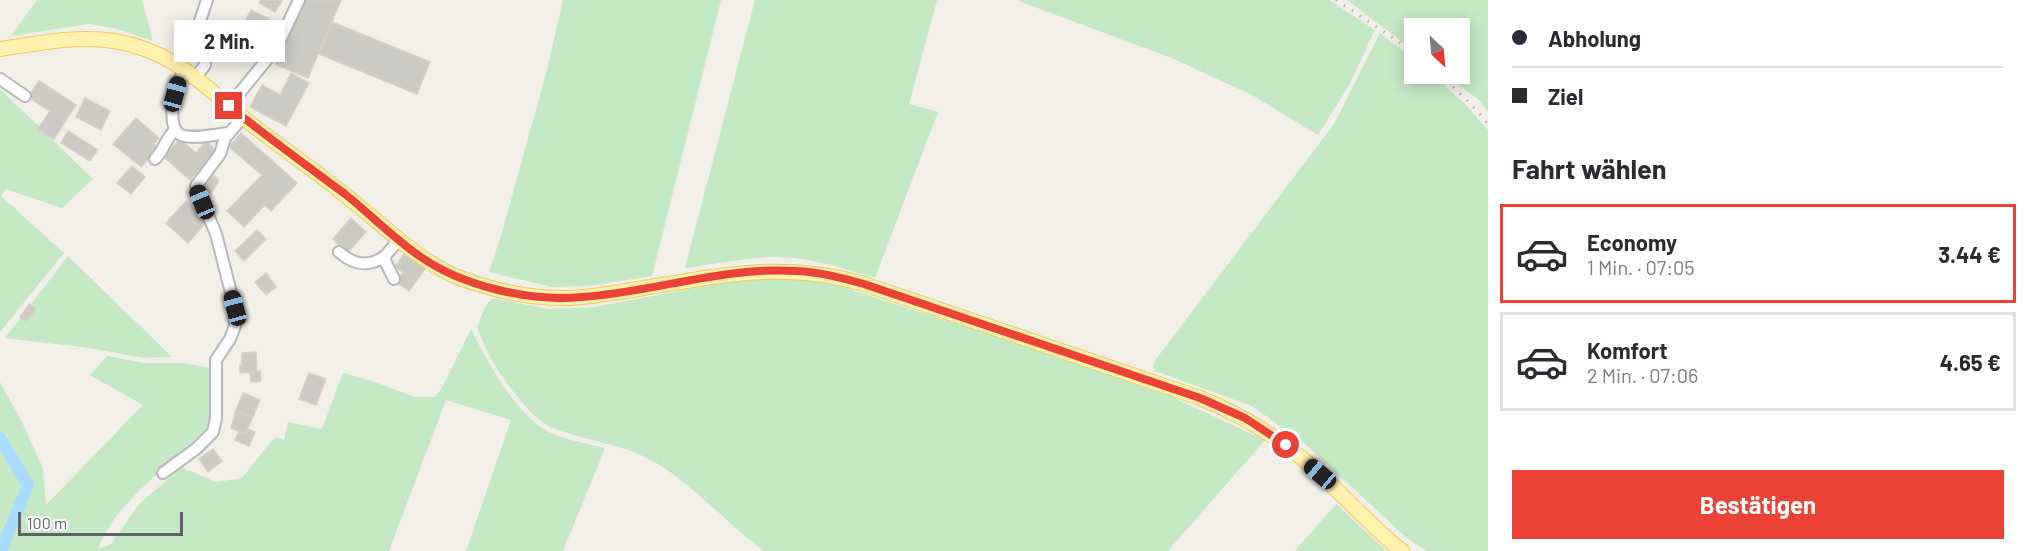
<!DOCTYPE html>
<html lang="de">
<meta charset="utf-8">
<style>
:root{--surface:#fff;--page:#f7f7f7;--text:#2b2b33;--muted:#7c7c81;--line:#e1e1e2;--accent:#ea4335}
body{margin:0;font-family:Barlow,sans-serif;background:var(--page);color:var(--text);height:100vh;display:flex;flex-direction:column;font-size:22px;white-space:nowrap}
*{box-sizing:border-box;margin:0}
p{font-size:20px;color:var(--muted)}
.icon{flex:none;width:33px;height:33px;fill:none;stroke:currentColor;stroke-width:2;stroke-linecap:round;stroke-linejoin:round}
.map{position:relative;flex:1;overflow:hidden}
.panel{display:flex;flex-direction:column;background:var(--surface);width:540px}
.panel>*{flex:none}
.banner{display:grid;align-content:center;height:132px;padding:0 24px;background:var(--surface)}
.needle{width:39px;rotate:154deg}
.buttons{position:absolute;left:1404px;top:18px;display:grid;gap:12px}
.buttons a{display:grid;place-items:center;width:66px;height:66px;border-radius:0px;background:var(--surface);box-shadow:0 3px 15px #0003;font-size:30px}
.scale{position:absolute;left:18px;bottom:15px;width:165px;box-sizing:border-box;padding-left:6px;border:3px solid #5f6368;border-top:0;font-size:16px;line-height:21px;white-space:nowrap;color:#5f6368;-webkit-text-stroke:4px #fff;paint-order:stroke}
.end{position:absolute;width:27px;height:27px;margin:-14px;border:8px solid #ea4335;background:#fff;box-shadow:0 0 0 3px #fff}
.from{border-radius:50%}
.bubble{position:absolute;height:42px;border-radius:0px;background:var(--surface);box-shadow:0 3px 15px #0003;font-size:20px;font-weight:700;line-height:42px;text-align:center}
.car{position:absolute;width:18px;height:36px;margin:-18px -9px;border-radius:8px;box-shadow:0 0 4px 2px #0007;background:linear-gradient(#222 24%,#8ab4d8 0 40%,#222 0 76%,#8ab4d8 0 86%,#222 0)}
.banner b{display:flex;align-items:center;gap:21px;height:57px;font-size:22px}
.banner b+b{border-top:2px solid var(--line)}
.banner i{width:15px;height:15px;background:var(--text)}
ul{padding:0;list-style:none}
li{display:flex;align-items:center;gap:18px;height:99px;margin:0 12px 9px;padding:0 12px;border:3px solid var(--line);border-radius:0px}
li div{flex:1}
li b{display:block;font-size:22px}
li em{font-style:normal;font-weight:700}
li.active{border-color:var(--accent)}
li>.icon{width:54px;height:54px;stroke-width:1.5}
h2{padding:0 24px;font-size:27px;line-height:72px}
.action{display:flex;gap:12px;margin-top:auto;padding:12px 24px}
.action a{flex:1;height:69px;border-radius:0px;background:var(--accent);color:#fff;font-size:24px;font-weight:700;line-height:69px;text-align:center}
main{display:flex;flex:1;min-height:0}
.map>svg:first-child{display:block}
.green{fill:#c5e8c5}
.lines{fill:none;stroke-linecap:round;stroke-linejoin:round}
.canal{stroke:#aadaff;stroke-width:12}
.building{fill:#cccac5;stroke:#d6d1c6;stroke-width:1.5}
.minor-casing{stroke:#b5b8bc;stroke-width:14}
.major-casing{stroke:#f2c960;stroke-width:16}
.minor{stroke:#fff;stroke-width:10}
.major{stroke:#fff2af;stroke-width:14}
.rail{stroke:#b6b7b8;stroke-width:3;stroke-dasharray:1.5 8;stroke-linecap:butt}
.route{stroke:#ea4335;stroke-width:8}
</style>
<main>
<div class="map">
<svg width="1488" height="551" viewBox="0 0 1488 551">
<rect width="100%" height="100%" fill="#f1efe8"/>
<!-- green -->
<path class="green" d="M 37,0 L 142,0 L 153,41 L 114,28 L 88,24 L 11,36 Z
M 563,0 L 721,0 L 652,276 L 588,286 L 552,287 L 489,272 L 501,236 L 547,70 Z
M 755,0 L 937,0 L 909,104 L 938,112 L 875,278 C 842,268 808,256 772,257 C 743,258 714,264 685,268 Z
M 1016,0 L 1329,0 L 1375,30 L 1349,85 L 1318,135 L 1252,95 L 1174,59 Z
M 1347,0 L 1488,0 L 1488,112 L 1479,100 L 1445,74 L 1460,74 L 1460,28 L 1414,28 L 1414,51 Z
M 1380,33 L 1414,60 L 1414,74 L 1432,74 L 1465,104 L 1488,130 L 1488,551 L 1427,551 L 1407,538 L 1306,445 L 1252,406 L 1155,371 L 1153,366 L 1157,358 L 1334,124 Z
M 0,89 L 93,179 L 62,208 L 6,189 L 1,196 L 64,253 L 0,332 Z
M 68,256 L 172,357 L 144,358 L 90,348 L 5,338 Z
M 772,276 L 824,281 L 1146,385 L 1265,440 L 1168,551 L 764,551 C 726,523 689,480 649,459 C 619,443 585,441 553,428 C 531,420 499,374 488,353 C 484,345 481,336 477,327 L 486,305 L 493,298 L 548,309 L 588,308 L 739,280 Z
M 471,329 C 487,362 515,413 547,431 C 561,439 589,444 605,448 L 563,551 L 466,551 L 511,420 L 446,400 L 389,551 L 0,551 L 0,382 L 20,418 L 43,468 L 46,505 L 143,405 L 90,375 L 107,356 L 145,363 L 182,363 L 212,368 L 212,423 L 209,433 C 171,463 115,502 98,549 L 111,544 L 139,504 L 182,468 L 217,482 L 242,478 L 275,437 L 284,440 L 288,422 L 322,429 L 343,373 L 372,381 L 415,397 L 435,397 L 442,388 Z
M 1336,504 L 1387,551 L 1295,551 Z"/>
<g class="lines">
<!-- canal -->
<path class="canal" d="M 0,438 L 28,485 L 1,551"/>
</g>
<!-- building -->
<path class="building" d="M 261,0 L 280,0 L 282,1 L 275,12 L 259,3 Z
M 302,0 L 341,0 L 308,78 L 275,64 Z
M 251,10 L 269,19 L 260,38 L 241,29 Z
M 332,22 L 430,62 L 417,94 L 319,54 Z
M 291,73 L 309,83 L 286,126 L 250,107 L 262,85 L 280,95 Z
M 39,81 L 76,105 L 54,139 L 38,129 L 50,111 L 28,97 Z
M 85,98 L 110,111 L 101,130 L 76,117 Z
M 136,118 L 159,138 L 154,144 L 158,148 L 141,167 L 113,144 Z
M 68,131 L 98,150 L 90,161 L 61,143 Z
M 241,133 L 297,183 L 271,211 L 265,205 L 244,227 L 227,211 L 262,175 L 229,147 Z
M 180,139 L 196,153 L 206,141 L 217,151 L 190,180 L 164,157 Z
M 132,166 L 145,177 L 131,194 L 117,183 Z
M 210,174 L 219,180 L 211,194 L 201,188 Z
M 186,201 L 208,220 L 188,243 L 166,223 Z
M 351,218 L 366,232 L 347,253 L 333,239 Z
M 257,230 L 266,239 L 244,261 L 235,251 Z
M 404,254 L 425,269 L 409,291 L 396,282 L 403,272 L 395,267 Z
M 266,273 L 276,287 L 266,295 L 255,282 Z
M 29,304 L 36,309 L 27,321 L 20,317 Z
M 256,352 L 257,372 L 240,373 L 240,365 L 242,365 L 242,353 Z
M 260,371 L 261,381 L 251,382 L 250,372 Z
M 309,373 L 326,379 L 316,405 L 299,399 Z
M 243,393 L 260,400 L 253,417 L 236,410 Z
M 236,410 L 253,417 L 245,434 L 231,428 Z
M 248,429 L 255,432 L 249,446 L 235,440 L 239,432 L 245,434 Z
M 213,449 L 222,461 L 208,472 L 199,459 Z"/>
<g class="lines">
<!-- minor casing -->
<g class="minor-casing">
<path id="minor" d="M 187,70 C 184,74 180,78 178,82 C 173,93 167,129 181,135 C 195,140 215,134 229,133
M 196,77 L 205,65 L 200,21 L 207,0
M 0,79 L 25,96
M 229,106 L 277,47 L 299,0
M 155,159 C 164,150 166,138 175,130
M 339,252 C 354,265 368,268 385,256
M 394,279 L 385,261 L 385,256 L 398,241
M 163,473 L 197,448 L 213,432 L 216,418 L 216,360 L 230,339 L 235,326 L 235,308 L 216,234 L 196,186 L 220,154 L 225,138 L 243,117"/>
</g>
<!-- major casing -->
<g class="major-casing">
<path id="major" d="M 0,49 C 37,44 76,35 114,41 C 176,51 204,87 250,123 C 285,151 322,175 356,204 C 390,231 419,262 460,278 C 492,290 528,298 563,298 C 588,298 613,293 638,289 C 720,276 782,260 864,284 L 1200,398 C 1245,416 1285,441 1321,475 C 1348,500 1373,528 1402,551"/>
</g>
<!-- minor -->
<use href="#minor" class="minor"/>
<!-- major -->
<use href="#major" class="major"/>
<!-- rail -->
<path class="rail" d="M 1336,0 L 1414,52
M 1439,74 L 1470,103 L 1488,124"/>
</g>
<g class="lines">
<!-- route -->
<path class="route" d="M 229,106 C 267,137 306,165 345,194 C 370,214 392,237 418,255 C 461,286 529,302 582,297 C 654,292 725,266 797,271 C 820,272 842,278 864,284 L 1200,398 L 1245,418 L 1286,445"/>
</g>
</svg>
<div class="buttons">
<a><svg class="needle" viewBox="-14 -14 28 28"><path d="M0-13l5 13h-10z" fill="#e53935"/><path d="M0 13l5-13h-10z" fill="#7c7c81"/></svg></a>
</div>
<div class="scale">100 m</div>
<i class="end from" style="left:1286px;top:445px"></i>
<i class="end" style="left:229px;top:106px"></i>
<div class="bubble" style="left:174px;top:20px;width:111px">2 Min.</div>
<i class="car" style="left:175px;top:94px;rotate:15deg"></i>
<i class="car" style="left:202px;top:202px;rotate:337deg"></i>
<i class="car" style="left:235px;top:308px;rotate:345deg"></i>
<i class="car" style="left:1320px;top:474px;rotate:310deg"></i>
</div>
<section class="panel">
<div class="banner">
<b><i class="from"></i>Abholung</b>
<b><i></i>Ziel</b>
</div>
<h2>Fahrt wählen</h2>
<ul>
<li class="active"><svg class="icon" aria-label="car" viewBox="0 0 24 24"><path d="M5 17H2v-5l4-1 3-4h7l3 4 3 1v5h-3M9 17h6M6 11h13"/><circle cx="7" cy="17" r="2"/><circle cx="17" cy="17" r="2"/></svg><div><b>Economy</b><p>1 Min. · 07:05</p></div><em>3.44 €</em></li>
<li><svg class="icon" aria-label="car" viewBox="0 0 24 24"><path d="M5 17H2v-5l4-1 3-4h7l3 4 3 1v5h-3M9 17h6M6 11h13"/><circle cx="7" cy="17" r="2"/><circle cx="17" cy="17" r="2"/></svg><div><b>Komfort</b><p>2 Min. · 07:06</p></div><em>4.65 €</em></li>
</ul>
<div class="action"><a>Bestätigen</a></div>
</section>
</main>
